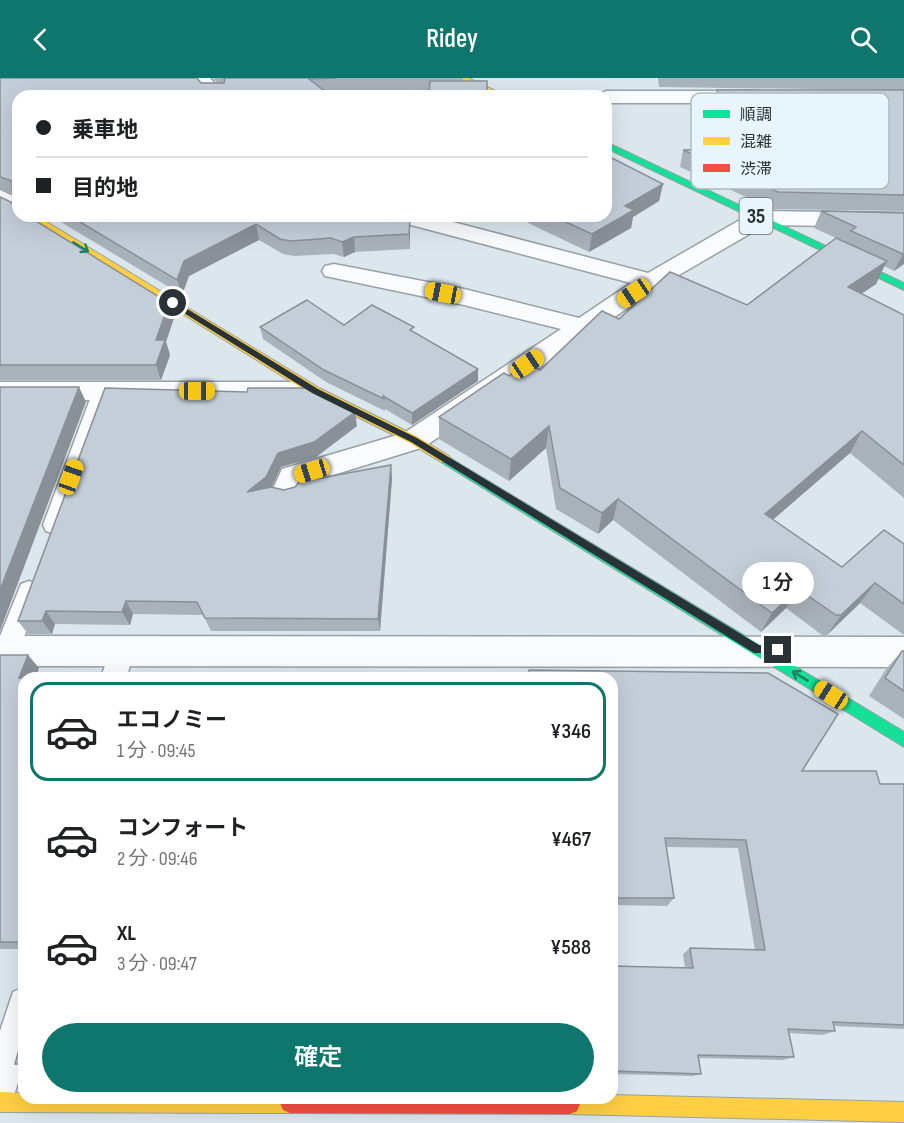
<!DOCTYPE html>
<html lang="ja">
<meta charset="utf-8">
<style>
:root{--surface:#fff;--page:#f6f6f6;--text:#202124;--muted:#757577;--line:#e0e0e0;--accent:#0f766e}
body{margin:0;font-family:"Sofia Sans Condensed","Noto Sans JP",sans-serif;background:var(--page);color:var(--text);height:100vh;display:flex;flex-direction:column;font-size:22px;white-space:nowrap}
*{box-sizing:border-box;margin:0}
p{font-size:20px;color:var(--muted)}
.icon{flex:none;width:33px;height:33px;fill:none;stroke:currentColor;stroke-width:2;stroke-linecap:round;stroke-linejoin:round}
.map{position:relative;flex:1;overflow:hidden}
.panel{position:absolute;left:18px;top:594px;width:600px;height:432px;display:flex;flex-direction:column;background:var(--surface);border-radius:18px;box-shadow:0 6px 24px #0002}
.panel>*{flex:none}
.hud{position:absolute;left:12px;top:12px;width:600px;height:132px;border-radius:18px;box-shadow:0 6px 24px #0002;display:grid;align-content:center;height:132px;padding:0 24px;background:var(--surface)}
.end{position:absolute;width:27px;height:27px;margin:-14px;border:8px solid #293236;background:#fff;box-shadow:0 0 0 3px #fff}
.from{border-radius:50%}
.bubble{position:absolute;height:42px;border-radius:21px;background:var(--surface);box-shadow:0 6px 24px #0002;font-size:20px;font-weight:600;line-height:42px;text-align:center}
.car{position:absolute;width:18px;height:36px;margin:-18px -9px;border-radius:8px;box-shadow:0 0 4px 2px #0007;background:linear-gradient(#f5c518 24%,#345 0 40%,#f5c518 0 76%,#345 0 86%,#f5c518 0)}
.hud b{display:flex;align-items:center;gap:21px;height:57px;font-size:22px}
.hud b+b{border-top:2px solid var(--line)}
.hud i{width:15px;height:15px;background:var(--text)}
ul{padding:10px 0 0;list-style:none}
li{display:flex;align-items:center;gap:18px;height:99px;margin:0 12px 9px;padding:0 12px;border:3px solid transparent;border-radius:18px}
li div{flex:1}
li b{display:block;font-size:22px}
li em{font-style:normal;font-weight:600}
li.current{border-color:var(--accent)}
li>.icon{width:54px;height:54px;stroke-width:1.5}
.primary-button{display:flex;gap:12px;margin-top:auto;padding:12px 24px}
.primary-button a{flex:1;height:69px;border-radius:36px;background:var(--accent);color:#fff;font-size:24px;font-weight:600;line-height:69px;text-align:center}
header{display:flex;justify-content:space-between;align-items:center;height:78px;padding:0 24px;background:var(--accent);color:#fff;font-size:27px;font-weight:600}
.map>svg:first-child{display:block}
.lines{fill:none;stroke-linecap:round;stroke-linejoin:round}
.lane-casing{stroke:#98a1a6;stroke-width:3}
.street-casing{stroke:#98a1a6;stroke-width:3}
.fast-casing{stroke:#98a1a6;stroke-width:2}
.slow-casing{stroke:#98a1a6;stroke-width:2}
.jam-casing{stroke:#98a1a6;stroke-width:2}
.lane{fill:#fafbfc;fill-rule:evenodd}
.street{fill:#fafbfc;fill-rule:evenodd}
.fast{fill:#16e098;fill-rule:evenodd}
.slow{fill:#ffcf43;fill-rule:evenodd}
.jam{fill:#f24e42;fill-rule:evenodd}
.wall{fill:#a9b1bb}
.shaded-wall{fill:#899098}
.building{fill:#c4ced9;stroke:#899098;stroke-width:1.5}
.oneway{stroke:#208062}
.route{fill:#293236}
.labels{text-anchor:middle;stroke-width:4.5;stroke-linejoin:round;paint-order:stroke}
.shield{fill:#e8f5fc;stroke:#626c71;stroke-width:1.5}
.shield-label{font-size:21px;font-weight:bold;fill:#293236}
.key{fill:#e8f5fc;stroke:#afbac1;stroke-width:1.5}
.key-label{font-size:16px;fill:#293236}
</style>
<header><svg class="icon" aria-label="back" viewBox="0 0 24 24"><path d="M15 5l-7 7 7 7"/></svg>Ridey<svg class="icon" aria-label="search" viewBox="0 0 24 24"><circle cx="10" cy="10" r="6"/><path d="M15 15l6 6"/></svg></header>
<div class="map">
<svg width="904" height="1045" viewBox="0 0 904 1045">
<rect width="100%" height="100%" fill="#dbe7ed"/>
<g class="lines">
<!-- lane casing -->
<g class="lane-casing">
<path id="lane" d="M 460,12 L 465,13 L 466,18 L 356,18 L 363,14 Z
M 103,306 L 110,308 L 113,313 L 65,447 L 62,453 L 54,456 L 46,453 L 43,447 L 93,313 L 96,308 Z
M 29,503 L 37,506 L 41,513 L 19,573 L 16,581 L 7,584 L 0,581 L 0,558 L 21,506 Z
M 121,562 L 130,565 L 133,573 L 127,600 L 101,600 L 112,565 Z
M 24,909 L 24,985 L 12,1024 L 0,1029 L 0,953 L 13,914 Z"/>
</g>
<!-- street casing -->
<g class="street-casing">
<path id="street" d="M 191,0 L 210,0 L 226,18 L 206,18 Z
M 606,13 L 761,13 L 771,19 L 761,25 L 606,25 L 606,18 L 597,18 Z
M 0,112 L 18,120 L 18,137 L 0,129 Z
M 760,133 L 904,135 L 904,149 L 765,147 L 660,208 L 424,369 L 304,406 L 298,421 L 287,424 L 276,421 L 272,413 L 282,391 L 404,355 L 561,251 L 464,227 L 325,198 L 322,193 L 325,188 L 334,186 L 464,211 L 579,240 L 631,205 L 396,143 L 393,138 L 430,138 L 648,195 L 752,135 Z
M 0,304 L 292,304 L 302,306 L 306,313 L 302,320 L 292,322 L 0,322 Z
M 0,558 L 904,559 L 904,589 L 0,588 Z"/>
</g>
<!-- fast casing -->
<g class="fast-casing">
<path id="fast" d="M 606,64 L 904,205 L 904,212 L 606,70 Z
M 445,377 L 904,654 L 904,669 L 441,384 L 439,381 L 441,378 Z"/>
</g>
<!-- slow casing -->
<g class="slow-casing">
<path id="slow" d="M 458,0 L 468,0 L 506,18 L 495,18 Z
M 26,138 L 37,138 L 319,310 L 418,359 L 449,378 L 451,381 L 449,384 L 441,384 L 410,365 L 311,316 Z
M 0,1014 L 24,1015 L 24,1020 L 297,1020 L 300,1025 L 297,1032 L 290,1035 L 0,1034 Z
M 612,1017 L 904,1024 L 904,1044 L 570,1036 L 563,1033 L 560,1026 L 563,1020 L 612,1020 Z"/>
</g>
<!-- jam casing -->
<g class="jam-casing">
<path id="jam" d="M 283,1020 L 577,1020 L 580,1026 L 577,1033 L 570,1036 L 290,1035 L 283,1032 L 280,1025 Z"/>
</g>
<!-- lane -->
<use href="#lane" class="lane"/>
<!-- street -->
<use href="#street" class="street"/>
<!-- fast -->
<use href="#fast" class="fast"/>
<!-- slow -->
<use href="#slow" class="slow"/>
<!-- jam -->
<use href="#jam" class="jam"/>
</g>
<!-- wall -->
<path class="wall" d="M 0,0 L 218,5 L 213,0 L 463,0 L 463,3 L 429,11 L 327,15 L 18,18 L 18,131 L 13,121 L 13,116 L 0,111 Z
M 658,0 L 904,0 L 904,133 L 773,131 L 680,89 L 683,72 L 725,71 L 713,28 L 717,12 L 886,12 L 659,9 Z
M 663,106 L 659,123 L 633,139 L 631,150 L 589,174 L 528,145 L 529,138 L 606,138 Z
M 0,119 L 174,240 L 166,264 L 170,277 L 161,302 L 0,302 Z
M 821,133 L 904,135 L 904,186 L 894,193 L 884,188 L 876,206 L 861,216 L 904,237 L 904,420 L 850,375 L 773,442 L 842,489 L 904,466 L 904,557 L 860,525 L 827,557 L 822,557 L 786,530 L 761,554 L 613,442 L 598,456 L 556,431 L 546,370 L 509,403 L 439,361 L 439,339 L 509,298 L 540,292 L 619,241 L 747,227 L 836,160 L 814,150 Z
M 51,138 L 390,138 L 410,156 L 410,171 L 355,174 L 344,179 L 333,176 L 294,178 L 283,176 L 259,162 L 189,198 L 182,217 Z
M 344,247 L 414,254 L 478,303 L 412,347 L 385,331 L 385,333 L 326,304 L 263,261 L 260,249 Z
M 105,310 L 357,348 L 316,379 L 281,389 L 272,409 L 284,412 L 391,387 L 392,401 L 380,553 L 211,553 L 203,537 L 133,536 L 130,547 L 55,546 L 52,556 L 28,556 L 18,543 Z
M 902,573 L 904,573 L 904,641 L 869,618 L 886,591 Z
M 0,577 L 39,590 L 24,600 L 24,871 L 0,871 Z
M 529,592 L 768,595 L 838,636 L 802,693 L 876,693 L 880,706 L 904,706 L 904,951 L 834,948 L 835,953 L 823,957 L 789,955 L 794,979 L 783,982 L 699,980 L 701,996 L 693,998 L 612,996 L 612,888 L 685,890 L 683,876 L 690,870 L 755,872 L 738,770 L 666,769 L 674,820 L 667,828 L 612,827 L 612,600 L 528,600 Z"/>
<!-- shaded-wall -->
<path class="shaded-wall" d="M 663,106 L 659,123 L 633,139 L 631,150 L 589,174 L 592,156 L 625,128 Z
M 410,141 L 410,171 L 409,156 Z
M 256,146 L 259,162 L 189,198 L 182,217 L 177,202 L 184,183 Z
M 354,159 L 355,174 L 344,179 L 342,164 Z
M 903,176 L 904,176 L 904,186 L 894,193 Z
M 887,183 L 876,206 L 837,232 L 848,209 Z
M 169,225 L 174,240 L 166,264 L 170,277 L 161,302 L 156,287 L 156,262 Z
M 478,291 L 478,303 L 412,347 L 412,335 Z
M 79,309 L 86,324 L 0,553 L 0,512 Z
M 355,334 L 357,348 L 316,379 L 281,389 L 270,413 L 247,414 L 278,375 Z
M 549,348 L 546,370 L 509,403 L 511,381 Z
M 862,353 L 850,375 L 755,457 L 765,436 Z
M 391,387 L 392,401 L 380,553 L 378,541 Z
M 618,421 L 613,442 L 598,456 L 602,435 Z
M 875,505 L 860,525 L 827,557 L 841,537 Z
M 798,511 L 786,530 L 761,554 L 772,535 Z
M 126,523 L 133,536 L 130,547 L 122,534 Z
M 46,533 L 55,546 L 52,556 L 42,543 Z
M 28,577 L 39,590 L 36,600 L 19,600 Z"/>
<!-- building -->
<path class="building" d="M 0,0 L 197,0 L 201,5 L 224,5 L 225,2 L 223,0 L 336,0 L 309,1 L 331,18 L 18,18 L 18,121 L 13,121 L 12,103 L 0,99 Z
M 430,3 L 487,3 L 487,18 L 429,18 Z
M 717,12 L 904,12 L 904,117 L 778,114 L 683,72 L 734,70 Z
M 606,77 L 663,106 L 625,128 L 634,132 L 592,156 L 553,138 L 606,138 Z
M 0,119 L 11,124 L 15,130 L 18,132 L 18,138 L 28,138 L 169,225 L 156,262 L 165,262 L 156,287 L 0,287 Z
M 821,133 L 904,135 L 904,176 L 903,176 L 851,153 L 856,149 Z
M 70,138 L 390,138 L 410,141 L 409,156 L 354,159 L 342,164 L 331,160 L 291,163 L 280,161 L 256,146 L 184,183 L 177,202 Z
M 836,160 L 887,183 L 848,209 L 904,237 L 904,387 L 862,353 L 765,436 L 842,489 L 884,452 L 904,466 L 904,526 L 875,505 L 841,537 L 836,537 L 798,511 L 772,535 L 618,421 L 602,435 L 560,410 L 549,348 L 511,381 L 439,339 L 504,295 L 509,298 L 525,284 L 540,292 L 602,233 L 619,241 L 670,194 L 747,227 Z
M 307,222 L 344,247 L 372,227 L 414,249 L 410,252 L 478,291 L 412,335 L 383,318 L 384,321 L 324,292 L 260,249 Z
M 0,309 L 79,309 L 0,512 Z
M 105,310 L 247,314 L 248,310 L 307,310 L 355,334 L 314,364 L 278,375 L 266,399 L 247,414 L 271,409 L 284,412 L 295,409 L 299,404 L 391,387 L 378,541 L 205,540 L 197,524 L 126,523 L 122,534 L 46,533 L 42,543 L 18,543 Z
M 902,573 L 904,573 L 904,613 L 885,600 Z
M 0,577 L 28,577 L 19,600 L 24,600 L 24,864 L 0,864 Z
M 529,592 L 768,595 L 838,636 L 802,693 L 876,693 L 880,706 L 904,706 L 904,947 L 833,944 L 835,953 L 788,951 L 794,979 L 698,977 L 701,996 L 612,993 L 612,888 L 693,890 L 690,870 L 765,872 L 746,762 L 665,760 L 674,820 L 612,820 L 612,600 L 529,600 Z
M 24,954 L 24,986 L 15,986 Z"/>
<!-- one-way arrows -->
<defs><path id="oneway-shaft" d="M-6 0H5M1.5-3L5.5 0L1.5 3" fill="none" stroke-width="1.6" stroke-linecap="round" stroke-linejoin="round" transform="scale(1.5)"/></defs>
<g class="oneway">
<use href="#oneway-shaft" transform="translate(81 169) rotate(32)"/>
<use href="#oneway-shaft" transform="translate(800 598) rotate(-149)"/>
</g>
<!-- route -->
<path class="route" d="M 171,224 L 176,224 L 318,311 L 417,360 L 759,567 L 782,569 L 782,575 L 754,575 L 411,364 L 312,315 L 171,227 Z"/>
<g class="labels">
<!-- shield labels -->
<rect class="shield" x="739.5" y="120" width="33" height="36" rx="4.5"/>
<g class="shield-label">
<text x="756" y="145">35</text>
</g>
</g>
<!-- legend -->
<rect x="691" y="15" width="198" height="96" rx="9" class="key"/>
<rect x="703" y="32" width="27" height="8" fill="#16e098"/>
<rect x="703" y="59" width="27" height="8" fill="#ffcf43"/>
<rect x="703" y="86" width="27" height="8" fill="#f24e42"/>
<g class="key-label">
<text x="740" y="42">順調</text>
<text x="740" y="69">混雑</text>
<text x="740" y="96">渋滞</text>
</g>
</svg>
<i class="end from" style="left:173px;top:225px"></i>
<i class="end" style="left:778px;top:572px"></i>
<div class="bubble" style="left:742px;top:484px;width:72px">1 分</div>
<i class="car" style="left:443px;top:215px;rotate:281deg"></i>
<i class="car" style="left:634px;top:215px;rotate:236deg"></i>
<i class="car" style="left:527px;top:286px;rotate:56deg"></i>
<i class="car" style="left:197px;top:313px;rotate:90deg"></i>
<i class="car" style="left:312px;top:393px;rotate:253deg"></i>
<i class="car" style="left:71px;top:399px;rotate:20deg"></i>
<i class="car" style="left:831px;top:617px;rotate:302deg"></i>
<div class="hud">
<b><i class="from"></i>乗車地</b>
<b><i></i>目的地</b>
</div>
<section class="panel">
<ul>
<li class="current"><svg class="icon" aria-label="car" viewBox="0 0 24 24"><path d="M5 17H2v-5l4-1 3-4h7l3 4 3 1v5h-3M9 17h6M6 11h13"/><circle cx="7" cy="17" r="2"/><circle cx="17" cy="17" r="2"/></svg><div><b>エコノミー</b><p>1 分 · 09:45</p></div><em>¥346</em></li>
<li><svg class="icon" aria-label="car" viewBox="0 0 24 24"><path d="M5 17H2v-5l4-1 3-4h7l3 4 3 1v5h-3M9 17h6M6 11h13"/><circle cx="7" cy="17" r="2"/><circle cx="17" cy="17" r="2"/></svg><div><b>コンフォート</b><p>2 分 · 09:46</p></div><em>¥467</em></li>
<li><svg class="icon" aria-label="car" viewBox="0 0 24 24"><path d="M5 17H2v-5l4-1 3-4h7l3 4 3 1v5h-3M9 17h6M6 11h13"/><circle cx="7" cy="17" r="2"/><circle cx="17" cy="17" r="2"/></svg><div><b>XL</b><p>3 分 · 09:47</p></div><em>¥588</em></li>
</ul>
<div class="primary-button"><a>確定</a></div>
</section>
</div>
